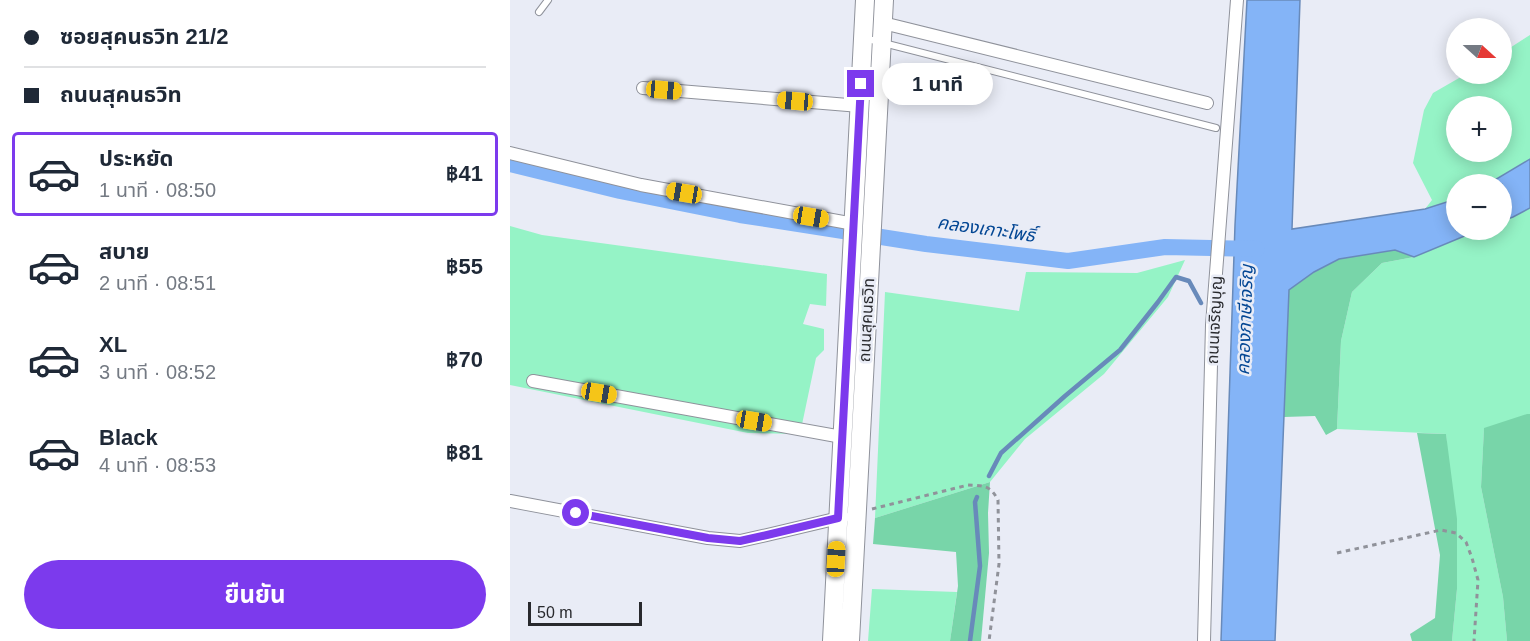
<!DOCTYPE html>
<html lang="th">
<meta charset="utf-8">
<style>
:root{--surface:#fff;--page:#f2f2f3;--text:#1f2937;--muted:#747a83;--line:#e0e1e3;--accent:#7c3aed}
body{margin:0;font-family:Helvetica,"Noto Sans Thai",sans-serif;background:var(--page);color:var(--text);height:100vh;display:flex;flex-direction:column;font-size:22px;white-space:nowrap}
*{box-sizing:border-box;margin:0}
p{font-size:20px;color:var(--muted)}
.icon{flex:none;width:33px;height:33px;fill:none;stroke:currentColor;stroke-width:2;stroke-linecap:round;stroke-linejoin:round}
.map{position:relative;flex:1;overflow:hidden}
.side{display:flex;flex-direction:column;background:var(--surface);width:510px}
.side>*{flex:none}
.hud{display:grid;align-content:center;height:132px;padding:0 24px;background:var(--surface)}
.needle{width:39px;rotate:111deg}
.fabs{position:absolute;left:936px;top:18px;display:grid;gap:12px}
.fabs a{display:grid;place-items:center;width:66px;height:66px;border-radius:50%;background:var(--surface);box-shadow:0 3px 15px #0003;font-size:30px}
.scale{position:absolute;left:18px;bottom:15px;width:114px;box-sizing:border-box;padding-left:6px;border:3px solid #28292d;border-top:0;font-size:16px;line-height:21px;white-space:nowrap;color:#28292d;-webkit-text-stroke:4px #e9ecf6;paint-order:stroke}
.end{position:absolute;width:27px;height:27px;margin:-14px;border:8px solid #7c3aed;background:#fff;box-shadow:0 0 0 3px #fff}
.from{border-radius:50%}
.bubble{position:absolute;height:42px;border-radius:21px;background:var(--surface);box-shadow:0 3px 15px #0003;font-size:20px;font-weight:700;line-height:42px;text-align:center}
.car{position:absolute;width:18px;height:36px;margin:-18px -9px;border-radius:8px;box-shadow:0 0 4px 2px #0007;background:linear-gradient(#f5c518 24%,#345 0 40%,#f5c518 0 76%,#345 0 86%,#f5c518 0)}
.hud b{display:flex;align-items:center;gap:21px;height:57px;font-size:22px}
.hud b+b{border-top:2px solid var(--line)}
.hud i{width:15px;height:15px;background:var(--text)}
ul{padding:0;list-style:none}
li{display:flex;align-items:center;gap:18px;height:84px;margin:0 12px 9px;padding:0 12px;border:3px solid transparent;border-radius:6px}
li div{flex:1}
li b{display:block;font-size:22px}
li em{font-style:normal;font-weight:700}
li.current{border-color:var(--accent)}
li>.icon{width:54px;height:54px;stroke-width:1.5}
.button{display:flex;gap:12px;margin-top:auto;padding:12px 24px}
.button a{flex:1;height:69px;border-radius:36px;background:var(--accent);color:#fff;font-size:24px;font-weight:700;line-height:69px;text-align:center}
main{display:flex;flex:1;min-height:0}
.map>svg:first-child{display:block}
.green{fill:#95f3c6;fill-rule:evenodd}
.forest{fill:#78d5a9}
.water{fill:#84b4f7;stroke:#688aba;stroke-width:1.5}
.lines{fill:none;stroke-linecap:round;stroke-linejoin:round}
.stream{stroke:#688aba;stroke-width:4.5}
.canal{stroke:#84b4f7;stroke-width:16}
.service-casing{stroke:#8f929b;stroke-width:8}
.minor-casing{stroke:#8f929b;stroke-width:14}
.secondary-casing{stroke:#8f929b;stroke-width:20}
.path{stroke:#90929a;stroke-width:3;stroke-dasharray:4.5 4.5;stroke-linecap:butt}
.service{stroke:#fff;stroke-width:6}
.minor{stroke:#fff;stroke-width:12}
.secondary{stroke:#fff;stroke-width:18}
.route{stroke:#7c3aed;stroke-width:8}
.labels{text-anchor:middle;stroke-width:5;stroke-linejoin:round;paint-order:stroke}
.street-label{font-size:16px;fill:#28292d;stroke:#e9ecf6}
.water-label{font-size:18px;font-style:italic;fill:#044794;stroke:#e9ecf6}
</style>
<main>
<section class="side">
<div class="hud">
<b><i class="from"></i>ซอยสุคนธวิท 21/2</b>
<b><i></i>ถนนสุคนธวิท</b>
</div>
<ul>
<li class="current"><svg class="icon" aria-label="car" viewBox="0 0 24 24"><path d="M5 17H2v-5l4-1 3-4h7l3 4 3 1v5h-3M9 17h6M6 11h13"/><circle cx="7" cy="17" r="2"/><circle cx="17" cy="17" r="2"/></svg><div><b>ประหยัด</b><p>1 นาที · 08:50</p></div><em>฿41</em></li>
<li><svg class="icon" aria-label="car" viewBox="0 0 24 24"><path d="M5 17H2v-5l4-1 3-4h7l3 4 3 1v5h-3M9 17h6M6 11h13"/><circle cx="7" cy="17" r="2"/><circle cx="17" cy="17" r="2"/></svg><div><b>สบาย</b><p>2 นาที · 08:51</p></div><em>฿55</em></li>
<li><svg class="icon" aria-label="car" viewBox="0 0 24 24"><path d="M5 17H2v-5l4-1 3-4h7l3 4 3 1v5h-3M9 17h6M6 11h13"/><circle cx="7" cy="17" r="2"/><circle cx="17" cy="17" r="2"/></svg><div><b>XL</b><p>3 นาที · 08:52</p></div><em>฿70</em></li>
<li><svg class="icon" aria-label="car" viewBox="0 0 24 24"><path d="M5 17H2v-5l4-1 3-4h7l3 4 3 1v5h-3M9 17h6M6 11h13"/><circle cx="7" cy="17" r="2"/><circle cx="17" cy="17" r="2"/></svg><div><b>Black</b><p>4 นาที · 08:53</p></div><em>฿81</em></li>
</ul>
<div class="button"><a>ยืนยัน</a></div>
</section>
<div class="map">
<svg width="1020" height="641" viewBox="0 0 1020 641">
<rect width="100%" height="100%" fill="#e9ecf6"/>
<!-- green -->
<path class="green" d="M 1020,35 L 1020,159 L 978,184 L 946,184 L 946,199 L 915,209 L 922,200 L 903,163 L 914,110 L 923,93 L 956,74 L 992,74 L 992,53 ZM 946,106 L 992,106 L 992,152 L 946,152 Z
M 1020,208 L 1020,414 L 974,429 L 971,487 L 993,597 L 997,641 L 942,641 L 947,589 L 936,434 L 827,429 L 831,341 L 842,292 L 872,263 L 904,257 L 969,230 L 992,230 L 992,221 L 1003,217 Z
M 0,226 L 32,235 L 317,274 L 316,306 L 300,304 L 293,324 L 314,329 L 314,350 L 306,358 L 290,434 L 238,433 L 0,385 Z
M 675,260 L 658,297 L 594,374 L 515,439 L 480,482 L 365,518 L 375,292 L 509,311 L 516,272 L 627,273 Z
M 362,589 L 447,592 L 440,641 L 358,641 Z"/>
<!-- forest -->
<path class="forest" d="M 885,250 L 904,257 L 872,263 L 842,292 L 831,341 L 827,429 L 816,435 L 805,416 L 774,417 L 779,290 L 804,272 L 829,259 Z
M 1017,414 L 1020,414 L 1020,641 L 997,641 L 993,597 L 971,487 L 974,428 Z
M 907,433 L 936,434 L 947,519 L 947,589 L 942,641 L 902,641 L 900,634 L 925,618 L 930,555 Z
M 480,482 L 478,513 L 479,553 L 471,641 L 440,641 L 448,586 L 446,552 L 363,544 L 365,518 Z"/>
<!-- water -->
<path class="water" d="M 737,0 L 790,0 L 782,229 L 915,209 L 946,199 L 946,230 L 969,230 L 904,257 L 885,250 L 829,259 L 804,272 L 779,290 L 765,641 L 711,641 L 725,225 Z
M 1020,159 L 1020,208 L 1003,217 L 992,221 L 992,184 L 978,184 Z"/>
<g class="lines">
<!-- stream -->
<path class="stream" d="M 479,476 L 491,453 L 555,396 L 610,350 L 648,302 L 666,277 L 679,281 L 691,303
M 460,641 L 470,566 L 465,502 L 467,497"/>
<!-- canal -->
<path class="canal" d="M 0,164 L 110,191 L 230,215 L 416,244 L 558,261 L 655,247 L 747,249"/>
<!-- service casing -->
<g class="service-casing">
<path id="service" d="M 29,12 L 38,0
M 354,38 L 706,128"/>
</g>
<!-- minor casing -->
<g class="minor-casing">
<path id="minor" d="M 373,23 L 697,103
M 133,88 L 350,106
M 0,153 L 131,185 L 344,224
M 23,381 L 332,437
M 0,501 L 198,538 L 230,541 L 257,535 L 333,517
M 694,641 L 702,325 L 727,0"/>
</g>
<!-- secondary casing -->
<g class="secondary-casing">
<path id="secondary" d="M 322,641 L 355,0
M 340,641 L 374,0"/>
</g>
<!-- path -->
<path class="path" d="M 362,509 L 458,485 C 474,486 480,485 488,500 L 489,564 L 479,641
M 827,553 L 931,530 L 946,533 L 956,542 L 962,558 L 968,580 L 964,641"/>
<!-- service -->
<use href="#service" class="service"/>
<!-- minor -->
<use href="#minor" class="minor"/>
<!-- secondary -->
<use href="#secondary" class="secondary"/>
</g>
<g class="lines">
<!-- route -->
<path class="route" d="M 66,513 L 198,538 L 230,541 L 257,535 L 328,518 L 351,84"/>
</g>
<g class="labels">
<!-- street labels -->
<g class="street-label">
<text transform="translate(356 320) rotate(-87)" y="6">ถนนสุคนธวิท</text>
<text transform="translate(704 320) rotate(-87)" y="6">ถนนเจริญบุญ</text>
</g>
<!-- water labels -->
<g class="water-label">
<text transform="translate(476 229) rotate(8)" y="6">คลองเกาะโพธิ์</text>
<text transform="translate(735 320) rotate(-88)" y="6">คลองภาษีเจริญ</text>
</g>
</g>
</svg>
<div class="fabs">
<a><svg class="needle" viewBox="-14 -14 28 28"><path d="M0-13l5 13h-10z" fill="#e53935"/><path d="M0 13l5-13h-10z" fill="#747a83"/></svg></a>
<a>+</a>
<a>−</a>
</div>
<div class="scale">50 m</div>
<i class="end from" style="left:66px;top:513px"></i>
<i class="end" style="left:351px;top:84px"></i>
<div class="bubble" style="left:372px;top:63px;width:111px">1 นาที</div>
<i class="car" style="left:154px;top:90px;rotate:95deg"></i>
<i class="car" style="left:285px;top:101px;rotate:275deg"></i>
<i class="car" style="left:174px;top:193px;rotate:280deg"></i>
<i class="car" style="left:301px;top:217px;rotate:100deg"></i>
<i class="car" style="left:89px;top:393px;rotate:100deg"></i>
<i class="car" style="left:244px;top:421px;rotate:100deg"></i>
<i class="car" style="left:326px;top:559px;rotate:3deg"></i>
</div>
</main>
